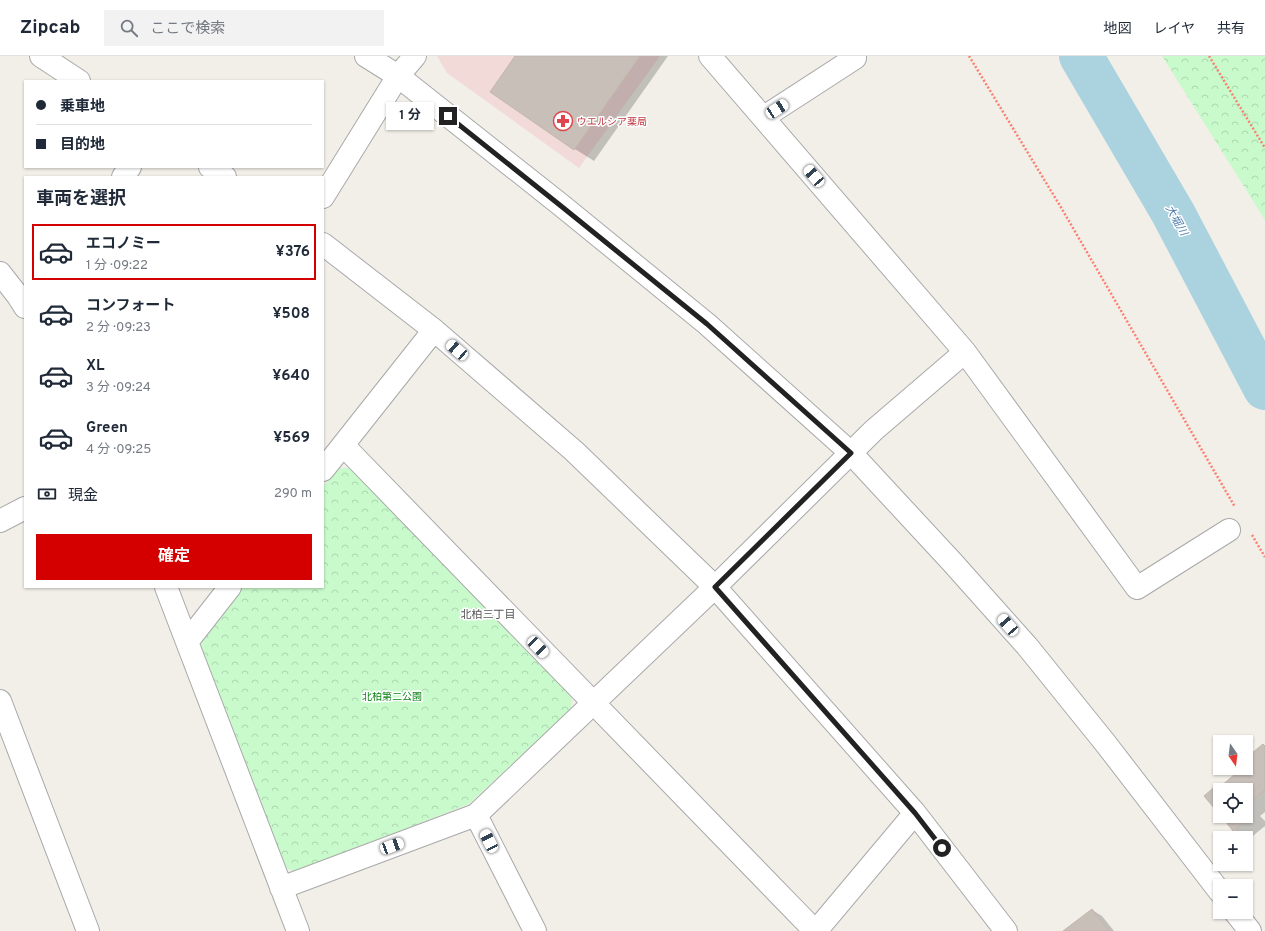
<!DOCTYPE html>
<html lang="ja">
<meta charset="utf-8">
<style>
:root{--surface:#fff;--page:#f2f2f3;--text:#1f2937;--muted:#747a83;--line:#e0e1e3;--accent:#d40000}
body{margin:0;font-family:Overpass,"Noto Sans JP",sans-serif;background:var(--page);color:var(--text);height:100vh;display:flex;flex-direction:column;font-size:15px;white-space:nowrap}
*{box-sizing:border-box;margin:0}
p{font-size:13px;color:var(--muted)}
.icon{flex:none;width:22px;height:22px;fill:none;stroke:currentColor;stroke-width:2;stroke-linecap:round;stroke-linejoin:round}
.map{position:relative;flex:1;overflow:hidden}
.details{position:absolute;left:24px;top:120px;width:300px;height:412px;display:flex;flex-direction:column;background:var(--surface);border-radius:0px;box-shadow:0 1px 3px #0004}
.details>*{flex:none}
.top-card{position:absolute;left:24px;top:24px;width:300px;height:88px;border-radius:0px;box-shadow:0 1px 3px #0004;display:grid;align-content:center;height:88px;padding:0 12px;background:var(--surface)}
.needle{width:26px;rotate:166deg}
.fabs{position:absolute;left:1213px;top:679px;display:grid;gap:8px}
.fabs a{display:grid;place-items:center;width:40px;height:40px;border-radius:0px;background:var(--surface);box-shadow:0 1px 3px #0004;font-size:20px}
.end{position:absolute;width:18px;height:18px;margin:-9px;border:5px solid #222;background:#fff;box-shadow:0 0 0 2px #fff}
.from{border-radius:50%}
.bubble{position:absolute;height:28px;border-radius:0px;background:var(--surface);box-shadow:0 1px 3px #0004;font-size:13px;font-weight:700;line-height:28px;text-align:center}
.car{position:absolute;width:12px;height:24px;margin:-12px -6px;border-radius:5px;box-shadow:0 0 3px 1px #0007;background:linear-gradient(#fff 24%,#345 0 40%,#fff 0 76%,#345 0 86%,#fff 0)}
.top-card b{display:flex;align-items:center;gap:14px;height:38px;font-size:15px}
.top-card b+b{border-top:1px solid var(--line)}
.top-card i{width:10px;height:10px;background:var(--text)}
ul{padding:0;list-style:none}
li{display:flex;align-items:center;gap:12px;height:56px;margin:0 8px 6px;padding:0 4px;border:2px solid transparent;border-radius:0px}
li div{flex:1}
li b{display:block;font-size:15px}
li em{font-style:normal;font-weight:700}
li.current{border-color:var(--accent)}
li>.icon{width:36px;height:36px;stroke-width:1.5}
h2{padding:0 12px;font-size:18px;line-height:48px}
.pay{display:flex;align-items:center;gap:10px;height:44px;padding:0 12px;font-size:15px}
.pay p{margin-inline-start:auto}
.action{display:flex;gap:8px;margin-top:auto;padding:8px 12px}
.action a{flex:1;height:46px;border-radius:0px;background:var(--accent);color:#fff;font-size:16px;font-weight:700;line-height:46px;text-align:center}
header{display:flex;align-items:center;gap:24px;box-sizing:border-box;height:56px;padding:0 20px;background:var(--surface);border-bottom:1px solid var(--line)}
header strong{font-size:19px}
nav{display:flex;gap:22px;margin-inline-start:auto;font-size:14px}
.search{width:280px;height:36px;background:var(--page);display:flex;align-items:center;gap:10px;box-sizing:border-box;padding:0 14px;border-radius:0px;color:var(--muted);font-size:15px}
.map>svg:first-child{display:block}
.commercial{fill:#f2dad9}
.park{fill:url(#park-crowns)}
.shadow{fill:#0003}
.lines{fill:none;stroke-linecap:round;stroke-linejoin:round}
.river{stroke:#aad3df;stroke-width:44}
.building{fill:#c7bfb8;stroke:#c4b6ab}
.minor-casing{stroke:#a9a9a9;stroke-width:24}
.tertiary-casing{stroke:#a9a9a9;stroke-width:24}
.path{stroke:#fa8072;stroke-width:2.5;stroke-dasharray:2 2;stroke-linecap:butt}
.minor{stroke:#fff;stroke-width:22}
.tertiary{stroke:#fff;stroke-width:22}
.route{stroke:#222;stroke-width:5}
.labels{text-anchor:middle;stroke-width:3;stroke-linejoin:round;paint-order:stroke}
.health-label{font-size:10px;fill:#be3a42;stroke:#fff;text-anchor:start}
.park-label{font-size:10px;fill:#0c8416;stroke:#fff}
.water-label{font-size:11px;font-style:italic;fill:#4a7aab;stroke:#fff}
.neighbourhood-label{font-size:11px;fill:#555;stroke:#fff}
</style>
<header>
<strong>Zipcab</strong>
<div class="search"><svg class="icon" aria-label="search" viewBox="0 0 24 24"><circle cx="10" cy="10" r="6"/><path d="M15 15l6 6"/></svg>ここで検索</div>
<nav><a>地図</a><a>レイヤ</a><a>共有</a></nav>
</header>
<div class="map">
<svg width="1265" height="875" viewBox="0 0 1265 875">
<defs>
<pattern id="park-crowns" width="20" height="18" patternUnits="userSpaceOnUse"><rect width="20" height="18" fill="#c8facc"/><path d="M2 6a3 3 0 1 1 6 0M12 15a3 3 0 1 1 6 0" fill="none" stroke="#acd6af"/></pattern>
</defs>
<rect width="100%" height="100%" fill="#f2efe9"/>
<!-- commercial -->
<path class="commercial" d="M 437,0 L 660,0 L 579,112 L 447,17 Z"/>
<!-- park -->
<path class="park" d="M 1162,0 L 1265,0 L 1265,164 Z
M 338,412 L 350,412 L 572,641 L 571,654 L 469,748 L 295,816 L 286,812 L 200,594 L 204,580 L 243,531 L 323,531 L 323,431 Z"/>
<!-- shadow -->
<path class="shadow" d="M 517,0 L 668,0 L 594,105 L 575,93 Z
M 1265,690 L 1265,756 L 1260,760 L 1265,765 L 1265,770 L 1249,783 L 1234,774 L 1222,760 L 1246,760 L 1246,734 L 1220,734 L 1220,758 L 1219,728 L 1222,730 L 1244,712 L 1246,712 L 1246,703 Z
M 1092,854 L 1102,860 L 1114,875 L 1065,875 Z"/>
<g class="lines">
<!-- river -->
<path class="river" d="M 1081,0 L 1173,157 L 1265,332"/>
</g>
<!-- building -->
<path class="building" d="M 515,0 L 640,0 L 574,94 L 490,36 Z
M 1263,688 L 1265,690 L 1265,734 L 1246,750 L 1246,734 L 1220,734 L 1220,759 L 1204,740 L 1219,727 L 1221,730 L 1242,712 L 1246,712 L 1246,702 Z
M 1246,751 L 1253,759 L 1233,775 L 1221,760 L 1246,760 Z
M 1092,853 L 1109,875 L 1063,875 Z"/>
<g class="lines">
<!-- minor casing -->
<g class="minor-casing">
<path id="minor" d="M 41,0 L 79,25
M 710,0 L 965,296 L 1137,532 L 1229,474
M 764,61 L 855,2
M 210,111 L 225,121
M 123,121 L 130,111
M 323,141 L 398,20 L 415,0
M 323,188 L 434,274
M 0,217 L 18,240 L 25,251
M 343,389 L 434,274 L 574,395 L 715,531 L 874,374 L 965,296
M 323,414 L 343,389 L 815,875
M 0,465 L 25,452
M 166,531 L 187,586
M 230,531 L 187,586 L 298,875
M 476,759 L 715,531 L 915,757
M 281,832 L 476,759 L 535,875
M 816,875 L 915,757 L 1006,875"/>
</g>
<!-- tertiary casing -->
<g class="tertiary-casing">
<path id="tertiary" d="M 366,0 L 398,20 L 561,149 L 707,268 L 851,397 L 952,506 L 1027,590 L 1106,688 L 1220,836
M 0,645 L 88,875
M 1235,856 L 1250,875"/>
</g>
<!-- path -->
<path class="path" d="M 969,0 L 1059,148 L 1235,451
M 1209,0 L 1265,92
M 1252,479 L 1265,501"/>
<!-- minor -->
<use href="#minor" class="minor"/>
<!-- tertiary -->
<use href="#tertiary" class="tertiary"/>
</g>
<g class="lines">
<!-- route -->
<path class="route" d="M 448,60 L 561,150 L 707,268 L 851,397 L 715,531 L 915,757 L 942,792"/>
</g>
<!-- icons -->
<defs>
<g id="pharmacy-ring" transform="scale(1)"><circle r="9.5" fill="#fff" stroke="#e0444e" stroke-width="1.5"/><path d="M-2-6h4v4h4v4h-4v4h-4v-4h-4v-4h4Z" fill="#e0444e"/></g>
</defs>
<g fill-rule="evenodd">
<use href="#pharmacy-ring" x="563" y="65"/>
</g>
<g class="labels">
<!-- health labels -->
<g class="health-label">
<text x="577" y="69">ウエルシア薬局</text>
</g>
<!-- park labels -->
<g class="park-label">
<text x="392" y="644">北柏第二公園</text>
</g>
<!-- water labels -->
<g class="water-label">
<text transform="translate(1177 164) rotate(61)" y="4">大堀川</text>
</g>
<!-- neighbourhood labels -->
<g class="neighbourhood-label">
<text x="488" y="562">北柏三丁目</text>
</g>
</g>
</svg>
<div class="fabs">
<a><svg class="needle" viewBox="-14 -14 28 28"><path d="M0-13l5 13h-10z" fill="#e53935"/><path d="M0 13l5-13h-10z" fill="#747a83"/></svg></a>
<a><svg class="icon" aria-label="locate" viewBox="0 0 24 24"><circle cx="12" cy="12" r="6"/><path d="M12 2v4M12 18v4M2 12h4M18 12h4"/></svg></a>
<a>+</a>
<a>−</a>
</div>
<i class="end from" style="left:942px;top:792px"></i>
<i class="end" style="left:448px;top:60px"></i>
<div class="bubble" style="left:386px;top:46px;width:48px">1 分</div>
<i class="car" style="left:777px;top:53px;rotate:57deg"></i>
<i class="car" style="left:814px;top:120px;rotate:319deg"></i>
<i class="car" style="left:457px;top:294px;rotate:311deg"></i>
<i class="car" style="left:1008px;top:569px;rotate:319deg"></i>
<i class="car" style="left:538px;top:591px;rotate:136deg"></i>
<i class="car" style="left:489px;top:785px;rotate:333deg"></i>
<i class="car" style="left:392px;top:790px;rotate:70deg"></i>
<div class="top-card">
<b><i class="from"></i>乗車地</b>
<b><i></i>目的地</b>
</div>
<section class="details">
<h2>車両を選択</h2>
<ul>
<li class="current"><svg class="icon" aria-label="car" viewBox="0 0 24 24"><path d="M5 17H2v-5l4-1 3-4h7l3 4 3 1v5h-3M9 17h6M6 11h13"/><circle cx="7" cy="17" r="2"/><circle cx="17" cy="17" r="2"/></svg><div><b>エコノミー</b><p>1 分 · 09:22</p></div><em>¥376</em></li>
<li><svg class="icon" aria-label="car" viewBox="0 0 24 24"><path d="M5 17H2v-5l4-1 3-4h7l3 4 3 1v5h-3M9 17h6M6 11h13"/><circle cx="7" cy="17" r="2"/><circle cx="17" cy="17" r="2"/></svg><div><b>コンフォート</b><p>2 分 · 09:23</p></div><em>¥508</em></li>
<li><svg class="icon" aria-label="car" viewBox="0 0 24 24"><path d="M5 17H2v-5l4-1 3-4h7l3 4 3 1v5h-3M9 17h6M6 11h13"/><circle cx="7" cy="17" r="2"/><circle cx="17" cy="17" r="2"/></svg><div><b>XL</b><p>3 分 · 09:24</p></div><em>¥640</em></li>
<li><svg class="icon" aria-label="car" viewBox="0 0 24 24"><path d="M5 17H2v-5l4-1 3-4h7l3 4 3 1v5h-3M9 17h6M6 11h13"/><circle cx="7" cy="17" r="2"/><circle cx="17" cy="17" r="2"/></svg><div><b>Green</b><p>4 分 · 09:25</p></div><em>¥569</em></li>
</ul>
<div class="pay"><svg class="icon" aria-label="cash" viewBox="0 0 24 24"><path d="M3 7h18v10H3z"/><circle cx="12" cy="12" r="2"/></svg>現金<p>290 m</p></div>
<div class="action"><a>確定</a></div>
</section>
</div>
